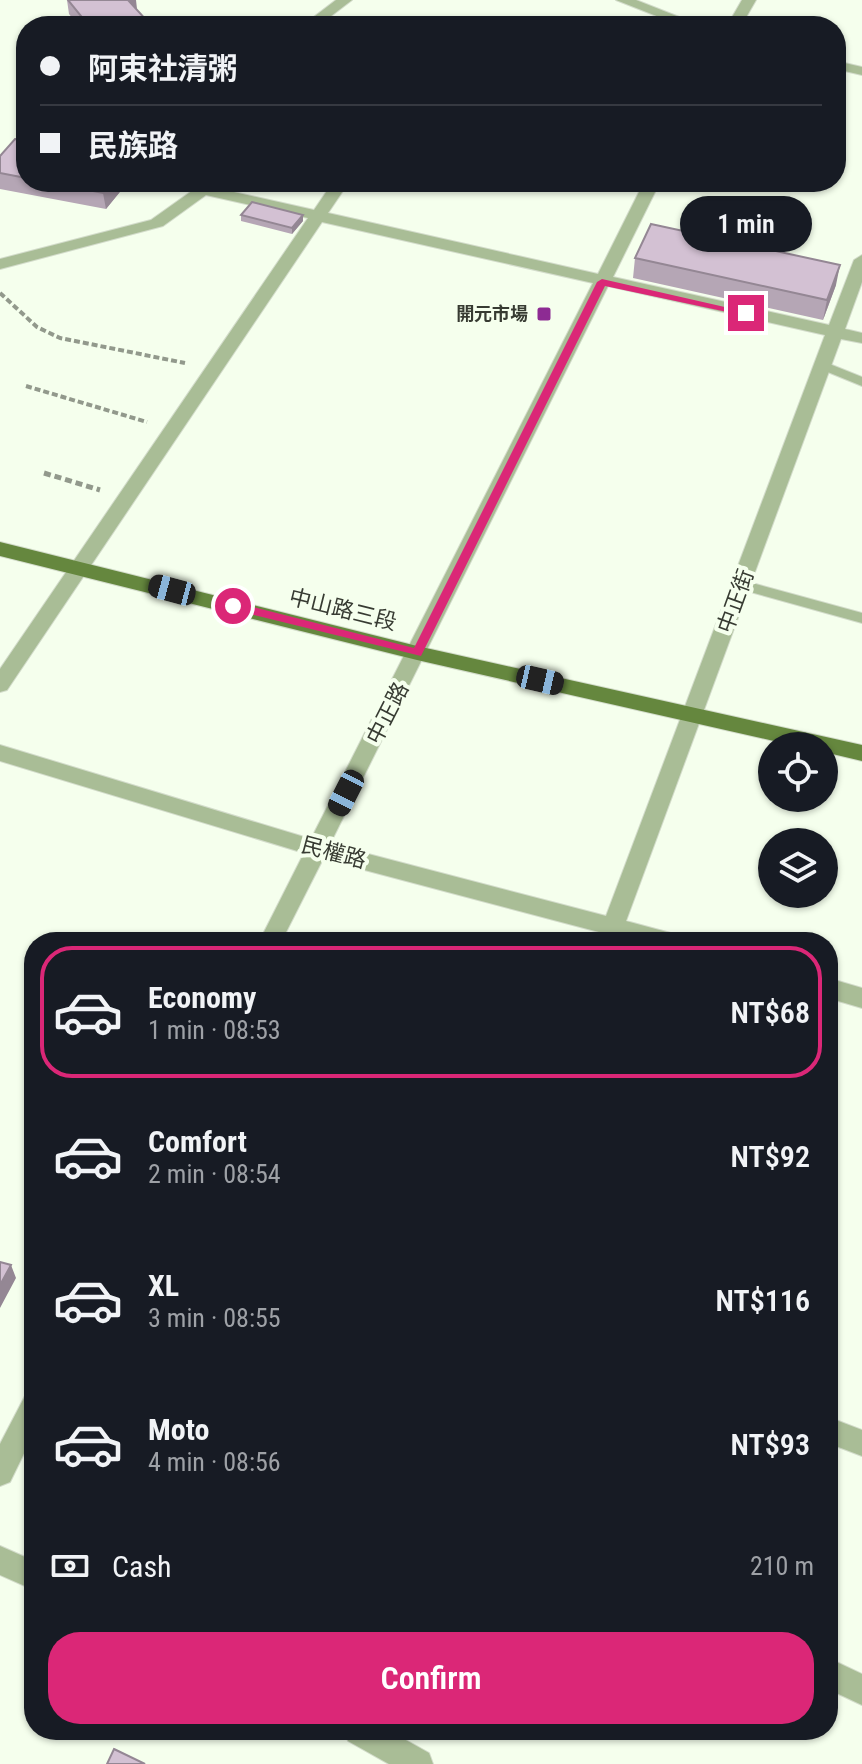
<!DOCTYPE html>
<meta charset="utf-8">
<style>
:root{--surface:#171b24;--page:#20242c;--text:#f1f3f6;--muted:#9ea1a6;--line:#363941;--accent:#db2777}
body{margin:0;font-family:"Roboto Condensed","Noto Sans TC",sans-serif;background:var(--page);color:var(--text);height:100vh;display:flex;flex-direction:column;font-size:30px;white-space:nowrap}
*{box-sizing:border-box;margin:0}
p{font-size:26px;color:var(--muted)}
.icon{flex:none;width:44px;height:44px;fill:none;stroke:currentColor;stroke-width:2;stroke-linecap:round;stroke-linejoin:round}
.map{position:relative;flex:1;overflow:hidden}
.panel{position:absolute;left:24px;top:932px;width:814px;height:808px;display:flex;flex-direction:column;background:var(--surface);border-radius:32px;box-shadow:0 2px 6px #0004}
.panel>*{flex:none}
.hud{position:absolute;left:16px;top:16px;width:830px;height:176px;border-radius:32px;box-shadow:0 2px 6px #0004;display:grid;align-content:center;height:176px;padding:0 24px;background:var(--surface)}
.controls{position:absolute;left:758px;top:732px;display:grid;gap:16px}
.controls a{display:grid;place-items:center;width:80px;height:80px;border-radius:50%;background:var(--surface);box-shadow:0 2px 6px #0004;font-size:40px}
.end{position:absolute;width:36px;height:36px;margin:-18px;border:10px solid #db2777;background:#fff;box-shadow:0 0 0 4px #fff}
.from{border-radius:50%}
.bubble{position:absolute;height:56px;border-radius:28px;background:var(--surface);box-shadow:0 2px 6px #0004;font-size:26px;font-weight:600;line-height:56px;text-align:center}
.car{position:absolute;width:24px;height:48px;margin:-24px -12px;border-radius:10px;box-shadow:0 0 6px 2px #0007;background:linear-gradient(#222 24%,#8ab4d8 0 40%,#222 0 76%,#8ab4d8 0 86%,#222 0)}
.hud b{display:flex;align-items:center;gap:28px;height:76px;font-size:30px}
.hud b+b{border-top:2px solid var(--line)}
.hud i{width:20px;height:20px;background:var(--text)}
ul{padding:14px 0 0;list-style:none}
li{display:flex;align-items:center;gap:24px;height:132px;margin:0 16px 12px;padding:0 8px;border:4px solid transparent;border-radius:32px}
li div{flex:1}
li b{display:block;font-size:30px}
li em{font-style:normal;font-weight:600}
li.current{border-color:var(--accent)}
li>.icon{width:72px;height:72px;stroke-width:1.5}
.pay{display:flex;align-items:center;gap:20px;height:88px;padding:0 24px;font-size:30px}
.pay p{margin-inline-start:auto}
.action{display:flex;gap:16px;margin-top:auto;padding:16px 24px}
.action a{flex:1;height:92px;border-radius:32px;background:var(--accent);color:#fff;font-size:32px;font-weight:600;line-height:92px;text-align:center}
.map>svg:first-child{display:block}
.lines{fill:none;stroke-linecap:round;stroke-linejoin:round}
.service-casing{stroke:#d3dccb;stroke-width:2}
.minor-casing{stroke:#d3dccb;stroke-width:2}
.tertiary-casing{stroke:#d3dccb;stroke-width:2}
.primary-casing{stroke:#d3dccb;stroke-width:2}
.path-far1{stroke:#92998c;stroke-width:4;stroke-dasharray:6 3;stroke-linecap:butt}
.path{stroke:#92998c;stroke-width:5;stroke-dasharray:7 4;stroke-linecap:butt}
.service{fill:#a9bd96;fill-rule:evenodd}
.minor{fill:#a9bd96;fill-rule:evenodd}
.tertiary{fill:#a9bd96;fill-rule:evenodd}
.primary{fill:#65873e;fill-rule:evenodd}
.wall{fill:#b5a6b5}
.shaded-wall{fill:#948794}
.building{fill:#d3c1d3;stroke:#948794;stroke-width:2}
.route{fill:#db2777}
.poi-dot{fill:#8d2b93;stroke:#f5ffed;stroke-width:3}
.labels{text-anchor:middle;stroke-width:8;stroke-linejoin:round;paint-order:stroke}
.far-poi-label{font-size:18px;font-weight:bold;fill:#373b32;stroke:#f5ffed;text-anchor:end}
.street-label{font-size:22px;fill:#373b32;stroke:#f5ffed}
</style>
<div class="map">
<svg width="862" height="1764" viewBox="0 0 862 1764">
<rect width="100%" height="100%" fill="#f5ffed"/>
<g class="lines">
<!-- service casing -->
<g class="service-casing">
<path id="service" d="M 610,19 L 615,22 L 611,26 L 599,26 Z
M 822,361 L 862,377 L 862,386 L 818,368 L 816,365 Z
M 741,580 L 862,613 L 862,623 L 736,588 L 734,585 Z"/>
</g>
<!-- minor casing -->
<g class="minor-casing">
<path id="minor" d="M 336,0 L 352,0 L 318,26 L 302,26 Z
M 742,0 L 756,0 L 741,26 L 727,26 Z
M 197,182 L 213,182 L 212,187 L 314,210 L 333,182 L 349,182 L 328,213 L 598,274 L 644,182 L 660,182 L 613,277 L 829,325 L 854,260 L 862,255 L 862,282 L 845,329 L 862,333 L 862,343 L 841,339 L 626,921 L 678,935 L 681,942 L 635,942 L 620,938 L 618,942 L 596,942 L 599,932 L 323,859 L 281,942 L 259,942 L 304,853 L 0,761 L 0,745 L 311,839 L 593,283 L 322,222 L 7,690 L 0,692 L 0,669 L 308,218 L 206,195 L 163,226 L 0,269 L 0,259 L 151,220 L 196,188 ZM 608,286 L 825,335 L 606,916 L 330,844 Z
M 828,978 L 862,988 L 862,1008 L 828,998 Z
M 34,1392 L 34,1433 L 10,1482 L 0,1486 L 0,1444 L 25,1396 Z
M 828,1417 L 862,1430 L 862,1456 L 828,1443 Z
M 0,1546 L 34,1561 L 34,1590 L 0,1575 Z
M 828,1658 L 862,1674 L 862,1705 L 828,1689 Z
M 344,1730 L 388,1730 L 429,1753 L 433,1764 L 389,1764 L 348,1741 Z"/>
</g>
<!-- tertiary casing -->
<g class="tertiary-casing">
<path id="tertiary" d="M 616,0 L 636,0 L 702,26 L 682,26 Z
M 836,61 L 862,67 L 862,75 L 836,69 Z"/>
</g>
<!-- primary casing -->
<g class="primary-casing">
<path id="primary" d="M 0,542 L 417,646 L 862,745 L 862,761 L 824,752 L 824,746 L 796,746 L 417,660 L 0,556 Z"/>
</g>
<!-- path-far1 -->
<path class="path-far1" d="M 0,293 L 37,327 L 60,338 L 185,363
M 26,386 L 147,422"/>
<!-- path -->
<path class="path" d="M 44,473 L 100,490"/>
<!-- service -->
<use href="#service" class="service"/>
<!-- minor -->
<use href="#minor" class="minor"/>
<!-- tertiary -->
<use href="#tertiary" class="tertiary"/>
<!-- primary -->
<use href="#primary" class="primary"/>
</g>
<!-- wall -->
<path class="wall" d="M 67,0 L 137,9 L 136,9 L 149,23 L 149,26 L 79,26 L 69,14 Z
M 26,141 L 26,182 L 128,182 L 106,209 L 0,189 L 0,156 Z
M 241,215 L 303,215 L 303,221 L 292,234 L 241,221 Z
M 635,258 L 836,285 L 823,320 L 633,278 Z"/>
<!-- shaded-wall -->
<path class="shaded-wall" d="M 127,0 L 136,0 L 137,9 L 129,15 Z
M 112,182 L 128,182 L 106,209 L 103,193 Z
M 303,215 L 303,221 L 292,234 L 292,228 Z
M 840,265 L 836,285 L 823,320 L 827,300 Z
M 11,1265 L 16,1278 L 0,1308 L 0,1285 Z"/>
<!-- building -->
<path class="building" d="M 68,0 L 128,0 L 149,23 L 144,24 L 145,26 L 89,26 Z
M 15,139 L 26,141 L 26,178 L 0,173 L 0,156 Z
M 46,182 L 112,182 L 103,193 Z
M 252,202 L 303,215 L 292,228 L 241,215 Z
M 651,224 L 840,265 L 827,300 L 635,258 Z
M 0,1262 L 11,1265 L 0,1285 Z
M 114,1749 L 145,1764 L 107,1764 Z"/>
<!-- route -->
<path class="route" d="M 602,279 L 751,313 L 746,316 L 605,286 L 421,656 L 229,609 L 227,606 L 233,602 L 414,648 L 597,282 Z"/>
<!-- markers -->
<rect class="poi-dot" x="536" y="306" width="16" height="16" rx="4"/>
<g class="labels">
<!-- far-poi labels -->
<g class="far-poi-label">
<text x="528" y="320">開元市場</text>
</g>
<!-- street labels -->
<g class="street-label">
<text transform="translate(735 601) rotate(-70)" y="8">中正街</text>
<text transform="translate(343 609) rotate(14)" y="8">中山路三段</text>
<text transform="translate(387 713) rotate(-63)" y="8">中正路</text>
<text transform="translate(334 852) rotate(15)" y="8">民權路</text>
</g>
</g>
</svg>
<div class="controls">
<a><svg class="icon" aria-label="locate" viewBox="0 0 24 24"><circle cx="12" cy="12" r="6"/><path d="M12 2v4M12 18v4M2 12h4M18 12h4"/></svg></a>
<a><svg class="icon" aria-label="layers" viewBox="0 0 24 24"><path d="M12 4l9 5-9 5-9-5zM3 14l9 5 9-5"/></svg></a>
</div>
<i class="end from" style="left:233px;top:606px"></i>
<i class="end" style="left:746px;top:313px"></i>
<div class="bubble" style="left:680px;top:196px;width:132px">1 min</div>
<i class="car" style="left:172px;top:590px;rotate:285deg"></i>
<i class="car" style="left:540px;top:680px;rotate:103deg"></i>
<i class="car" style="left:346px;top:793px;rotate:207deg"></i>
<div class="hud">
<b><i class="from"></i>阿束社清粥</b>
<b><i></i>民族路</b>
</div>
<section class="panel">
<ul>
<li class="current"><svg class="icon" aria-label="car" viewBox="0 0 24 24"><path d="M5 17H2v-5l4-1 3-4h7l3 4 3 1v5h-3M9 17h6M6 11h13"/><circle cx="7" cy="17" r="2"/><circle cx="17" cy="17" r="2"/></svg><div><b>Economy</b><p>1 min · 08:53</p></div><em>NT$68</em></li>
<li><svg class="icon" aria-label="car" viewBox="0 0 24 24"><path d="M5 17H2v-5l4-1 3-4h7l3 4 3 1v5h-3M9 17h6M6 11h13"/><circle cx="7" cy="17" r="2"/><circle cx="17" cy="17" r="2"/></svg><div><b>Comfort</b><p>2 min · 08:54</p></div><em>NT$92</em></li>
<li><svg class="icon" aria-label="car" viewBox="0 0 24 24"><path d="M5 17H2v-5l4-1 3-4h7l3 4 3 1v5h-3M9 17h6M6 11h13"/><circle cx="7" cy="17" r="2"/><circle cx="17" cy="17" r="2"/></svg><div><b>XL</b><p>3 min · 08:55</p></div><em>NT$116</em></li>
<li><svg class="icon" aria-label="car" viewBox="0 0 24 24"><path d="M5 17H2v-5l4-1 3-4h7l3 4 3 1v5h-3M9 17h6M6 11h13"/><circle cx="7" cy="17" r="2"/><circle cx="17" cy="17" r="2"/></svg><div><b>Moto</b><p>4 min · 08:56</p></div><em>NT$93</em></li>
</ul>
<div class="pay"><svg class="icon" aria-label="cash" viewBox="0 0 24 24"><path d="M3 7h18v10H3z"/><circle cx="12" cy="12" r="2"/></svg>Cash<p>210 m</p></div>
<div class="action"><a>Confirm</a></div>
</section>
</div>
